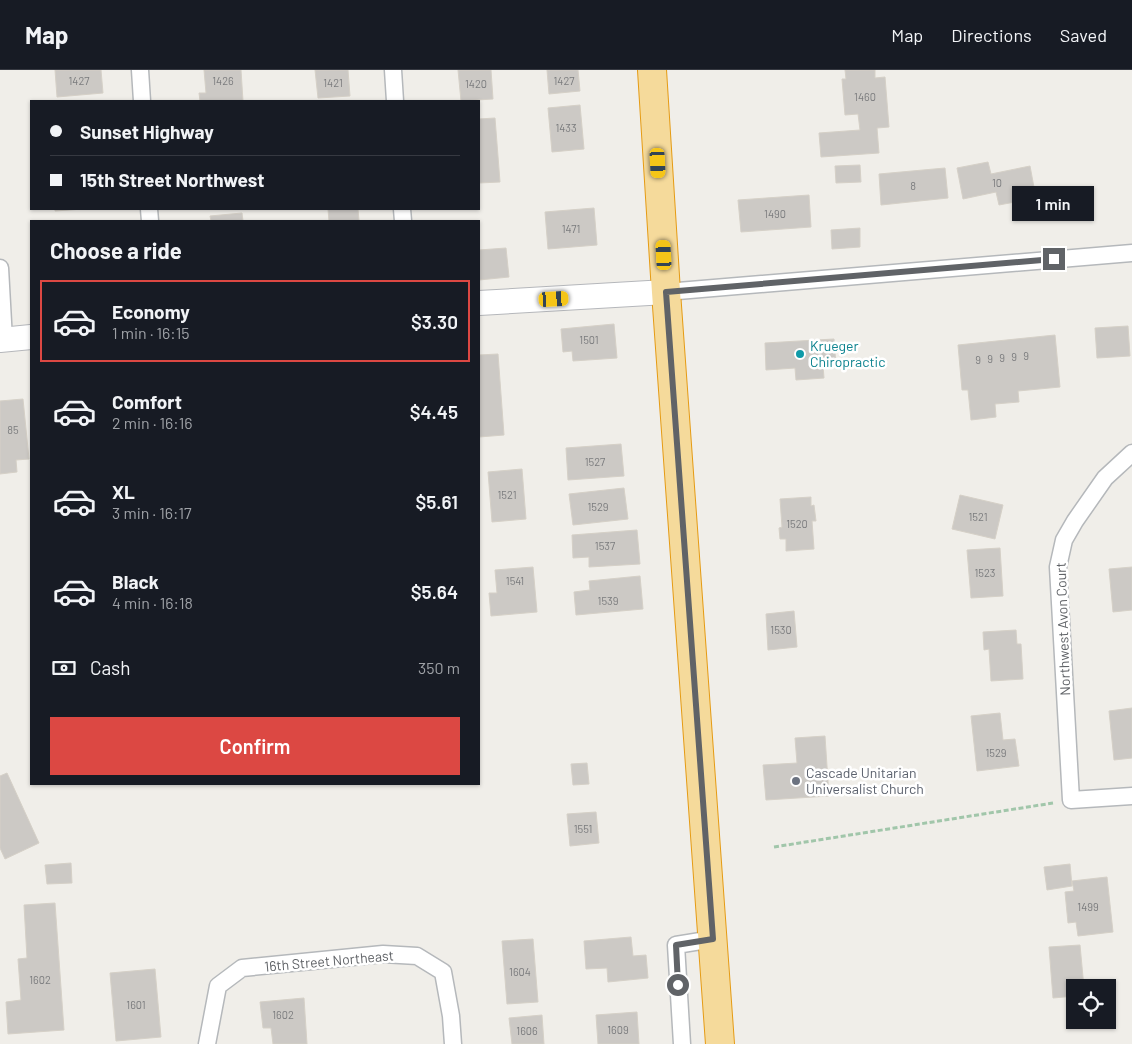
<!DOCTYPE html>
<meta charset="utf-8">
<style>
:root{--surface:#171b24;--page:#20242c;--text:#f1f3f6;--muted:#9ea1a6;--line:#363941;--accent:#dc4843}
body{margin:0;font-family:Barlow,sans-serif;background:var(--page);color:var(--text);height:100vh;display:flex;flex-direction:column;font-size:19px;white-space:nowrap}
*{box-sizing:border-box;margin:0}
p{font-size:16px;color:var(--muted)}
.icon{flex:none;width:28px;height:28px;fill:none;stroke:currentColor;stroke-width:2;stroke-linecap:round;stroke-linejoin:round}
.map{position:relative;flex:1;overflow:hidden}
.details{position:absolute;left:30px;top:150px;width:450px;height:565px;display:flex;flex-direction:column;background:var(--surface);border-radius:0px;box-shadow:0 1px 4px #0004}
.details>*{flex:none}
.hud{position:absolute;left:30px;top:30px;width:450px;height:110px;border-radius:0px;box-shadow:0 1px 4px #0004;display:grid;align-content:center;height:110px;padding:0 20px;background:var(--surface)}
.buttons{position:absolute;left:1066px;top:909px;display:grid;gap:10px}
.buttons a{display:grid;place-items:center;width:50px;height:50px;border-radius:0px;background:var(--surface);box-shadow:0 1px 4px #0004;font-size:25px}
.end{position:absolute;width:22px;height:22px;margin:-11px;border:6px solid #606367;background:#fff;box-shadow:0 0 0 2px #fff}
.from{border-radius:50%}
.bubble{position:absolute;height:35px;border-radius:0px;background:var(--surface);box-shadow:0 1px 4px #0004;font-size:16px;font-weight:600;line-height:35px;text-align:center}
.car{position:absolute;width:15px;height:30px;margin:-15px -8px;border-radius:6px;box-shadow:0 0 4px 1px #0007;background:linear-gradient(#f5c518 24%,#345 0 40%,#f5c518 0 76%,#345 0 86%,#f5c518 0)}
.hud b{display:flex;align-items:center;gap:18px;height:48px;font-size:19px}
.hud b+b{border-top:1px solid var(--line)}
.hud i{width:12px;height:12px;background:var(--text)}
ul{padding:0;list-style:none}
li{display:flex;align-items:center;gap:15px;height:82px;margin:0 10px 8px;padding:0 10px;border:2px solid transparent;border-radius:0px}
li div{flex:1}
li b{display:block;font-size:19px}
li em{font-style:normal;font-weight:600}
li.active{border-color:var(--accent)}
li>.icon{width:45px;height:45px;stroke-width:1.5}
h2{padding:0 20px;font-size:22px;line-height:60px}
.pay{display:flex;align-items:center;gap:12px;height:55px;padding:0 20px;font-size:19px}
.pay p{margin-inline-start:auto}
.button{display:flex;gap:10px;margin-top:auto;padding:10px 20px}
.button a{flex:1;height:58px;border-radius:0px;background:var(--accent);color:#fff;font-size:20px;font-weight:600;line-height:58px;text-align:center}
header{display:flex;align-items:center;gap:30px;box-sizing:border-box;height:70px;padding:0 25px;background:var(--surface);border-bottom:1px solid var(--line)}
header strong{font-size:24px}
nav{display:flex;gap:28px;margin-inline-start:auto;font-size:18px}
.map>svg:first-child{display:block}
.building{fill:#ccc9c5;stroke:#d5d0c7}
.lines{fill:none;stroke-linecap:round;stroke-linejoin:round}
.street-casing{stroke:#b5b8bb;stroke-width:19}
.secondary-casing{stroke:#b5b7bb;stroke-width:26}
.highway-casing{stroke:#e59b14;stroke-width:30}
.path{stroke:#a1c6aa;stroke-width:3;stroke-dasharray:5 2.5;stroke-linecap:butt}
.street{stroke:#fff;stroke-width:16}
.secondary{stroke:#fff;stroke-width:24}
.highway{stroke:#f5da9b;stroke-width:28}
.route{stroke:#606367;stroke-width:6}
.culture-dot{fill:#0f9aa8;stroke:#fff;stroke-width:2}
.worship-dot{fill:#6b7280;stroke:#fff;stroke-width:2}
.labels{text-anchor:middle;stroke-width:5;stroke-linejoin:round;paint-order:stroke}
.number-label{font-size:11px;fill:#7b7c7e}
.culture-label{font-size:14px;fill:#0d838f;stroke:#fff;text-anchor:start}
.street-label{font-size:14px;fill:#606367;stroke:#fff}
.worship-label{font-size:14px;fill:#5b616d;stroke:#fff;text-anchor:start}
</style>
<header>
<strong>Map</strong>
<nav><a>Map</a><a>Directions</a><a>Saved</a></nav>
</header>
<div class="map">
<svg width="1132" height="974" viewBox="0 0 1132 974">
<rect width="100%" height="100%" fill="#f0eee9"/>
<!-- building -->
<path class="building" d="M 55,0 L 101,0 L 103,23 L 57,27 Z
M 204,0 L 241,0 L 243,31 L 200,31 L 199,23 L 206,23 Z
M 315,0 L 348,0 L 350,26 L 318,28 Z
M 458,0 L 491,0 L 493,29 L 461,31 Z
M 547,0 L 578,0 L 580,21 L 549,24 Z
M 845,0 L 875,0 L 875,8 L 885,7 L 889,57 L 877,58 L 879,83 L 821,87 L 819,63 L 860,60 L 858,44 L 845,45 L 842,9 L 846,9 Z
M 580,35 L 584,79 L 552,82 L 548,38 Z
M 495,48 L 500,112 L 479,113 L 479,49 Z
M 988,92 L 991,104 L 1030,96 L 1036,128 L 999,135 L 996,122 L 963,129 L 957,98 Z
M 860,95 L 861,112 L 836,113 L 835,96 Z
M 945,98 L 948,128 L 881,135 L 879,104 Z
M 809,125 L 811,157 L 741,162 L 738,130 Z
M 594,138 L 597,175 L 548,179 L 545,142 Z
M 55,139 L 83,139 L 55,141 Z
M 328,139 L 358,139 L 359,151 L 329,151 Z
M 242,143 L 243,151 L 211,151 L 210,146 Z
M 860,158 L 860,177 L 832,179 L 831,160 Z
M 506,178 L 509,207 L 479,210 L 479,180 Z
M 614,254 L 617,288 L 573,291 L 572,281 L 563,282 L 561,259 Z
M 1128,256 L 1130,286 L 1097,288 L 1095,258 Z
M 1055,265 L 1060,317 L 1018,321 L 1019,332 L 995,334 L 996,347 L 971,350 L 968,320 L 962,320 L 958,275 Z
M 834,269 L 836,295 L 823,296 L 824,308 L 796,310 L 795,298 L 766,300 L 765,273 Z
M 498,284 L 504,365 L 479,367 L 479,285 Z
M 23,329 L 29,389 L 16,390 L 17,402 L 0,404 L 0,331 Z
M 621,374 L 624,406 L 568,410 L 566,378 Z
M 522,399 L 526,449 L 492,452 L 488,402 Z
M 624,418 L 628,449 L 573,455 L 569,424 Z
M 960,425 L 1003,435 L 995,469 L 952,459 Z
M 811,427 L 811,436 L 814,435 L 816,451 L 812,451 L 814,479 L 786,481 L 786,469 L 780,469 L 779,458 L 782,457 L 780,429 Z
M 637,460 L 640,494 L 589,497 L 589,487 L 573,488 L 572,465 Z
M 1000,478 L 1003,526 L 971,528 L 967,480 Z
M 533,497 L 537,542 L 491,546 L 489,523 L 497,523 L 495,500 Z
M 1132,497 L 1132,540 L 1113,542 L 1109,499 Z
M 640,506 L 643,539 L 576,545 L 574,522 L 590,520 L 589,511 Z
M 794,541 L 797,577 L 768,580 L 766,544 Z
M 1016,560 L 1017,574 L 1021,574 L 1023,609 L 991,611 L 989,579 L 984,580 L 983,562 Z
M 1132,638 L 1132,688 L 1114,690 L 1109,641 Z
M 1000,643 L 1003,670 L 1015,669 L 1019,696 L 977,701 L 971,646 Z
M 825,666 L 829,726 L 766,730 L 763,695 L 797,693 L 795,668 Z
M 587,693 L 589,714 L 573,715 L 571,694 Z
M 7,703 L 39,773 L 5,789 L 0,778 L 0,706 Z
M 596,742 L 599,773 L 570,776 L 567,744 Z
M 71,793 L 72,813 L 47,814 L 45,795 Z
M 1070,794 L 1072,816 L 1047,820 L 1044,797 Z
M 1107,807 L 1113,862 L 1078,866 L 1076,852 L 1068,853 L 1065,822 L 1074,821 L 1072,811 Z
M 55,833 L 64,960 L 8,964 L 6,932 L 21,930 L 18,889 L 27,888 L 24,835 Z
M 631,867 L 633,886 L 646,885 L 648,908 L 608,912 L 607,898 L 586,899 L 584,871 Z
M 533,869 L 538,932 L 507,934 L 502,871 Z
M 1080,875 L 1084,918 L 1075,918 L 1075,926 L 1053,928 L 1049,877 Z
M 155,899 L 161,967 L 116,971 L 110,903 Z
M 304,928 L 307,974 L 273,974 L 271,958 L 263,958 L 260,932 Z
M 637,942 L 639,974 L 598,974 L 596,945 Z
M 542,945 L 544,974 L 512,974 L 509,948 Z"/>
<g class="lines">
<!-- street casing -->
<g class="street-casing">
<path id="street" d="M 140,0 L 142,31
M 393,0 L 395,31
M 149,139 L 150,151
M 402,139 L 403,151
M 0,198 L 4,270
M 666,222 L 1132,183
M 1132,383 L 1105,408 L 1075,451 L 1064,470 L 1058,497 L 1071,730 L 1132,726
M 207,974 L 218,916 L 242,898 L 383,884 L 417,886 L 443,902 L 451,946 L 453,974
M 682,974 L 676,875 L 713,869"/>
</g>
<!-- secondary casing -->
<g class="secondary-casing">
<path id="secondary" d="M 479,233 L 666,222
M 0,270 L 31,267"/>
</g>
<!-- highway casing -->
<g class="highway-casing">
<path id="highway" d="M 652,0 L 666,222 L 720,974"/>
</g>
<!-- path -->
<path class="path" d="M 774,777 L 1053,733"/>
<!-- street -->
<use href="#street" class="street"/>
<!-- secondary -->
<use href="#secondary" class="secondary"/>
<!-- highway -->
<use href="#highway" class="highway"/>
</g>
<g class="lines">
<!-- route -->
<path class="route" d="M 678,915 L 676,875 L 713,869 L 666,222 L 1054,189"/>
</g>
<!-- markers -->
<circle class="culture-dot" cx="800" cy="284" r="5"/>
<circle class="worship-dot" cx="796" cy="711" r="5"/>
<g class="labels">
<!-- number labels -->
<g class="number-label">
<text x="79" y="15">1427</text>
<text x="223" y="15">1426</text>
<text x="564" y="15">1427</text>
<text x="333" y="17">1421</text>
<text x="476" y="18">1420</text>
<text x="865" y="31">1460</text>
<text x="566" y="62">1433</text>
<text x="997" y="117">10</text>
<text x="913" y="120">8</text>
<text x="775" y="148">1490</text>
<text x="571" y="163">1471</text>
<text x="589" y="274">1501</text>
<text x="1026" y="290">9</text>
<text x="1014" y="291">9</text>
<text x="1002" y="292">9</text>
<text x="990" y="293">9</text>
<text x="978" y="294">9</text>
<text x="13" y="364">85</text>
<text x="595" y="396">1527</text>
<text x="507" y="429">1521</text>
<text x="598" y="441">1529</text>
<text x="978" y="451">1521</text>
<text x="797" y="458">1520</text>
<text x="605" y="480">1537</text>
<text x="985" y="507">1523</text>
<text x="515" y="515">1541</text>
<text x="608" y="535">1539</text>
<text x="781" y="564">1530</text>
<text x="996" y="687">1529</text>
<text x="583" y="763">1551</text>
<text x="1088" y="841">1499</text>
<text x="520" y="906">1604</text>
<text x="40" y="914">1602</text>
<text x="136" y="939">1601</text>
<text x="283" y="949">1602</text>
<text x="618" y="964">1609</text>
<text x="527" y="965">1606</text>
</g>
<!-- culture labels -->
<g class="culture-label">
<text x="810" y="281">Krueger<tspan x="810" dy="16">Chiropractic</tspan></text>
</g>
<!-- street labels -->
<g class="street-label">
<text transform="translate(1063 559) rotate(-92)" y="5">Northwest Avon Court</text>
<text transform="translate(329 891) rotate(-5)" y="5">16th Street Northeast</text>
</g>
<!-- worship labels -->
<g class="worship-label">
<text x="806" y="708">Cascade Unitarian<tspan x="806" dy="16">Universalist Church</tspan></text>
</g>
</g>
</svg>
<div class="buttons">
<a><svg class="icon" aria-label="locate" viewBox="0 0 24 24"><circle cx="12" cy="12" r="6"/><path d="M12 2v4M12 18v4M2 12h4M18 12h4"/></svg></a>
</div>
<i class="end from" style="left:678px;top:915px"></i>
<i class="end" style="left:1054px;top:189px"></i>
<div class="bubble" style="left:1012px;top:116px;width:82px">1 min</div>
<i class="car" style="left:658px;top:93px;rotate:177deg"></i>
<i class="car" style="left:664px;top:185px;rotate:357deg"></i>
<i class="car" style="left:554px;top:229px;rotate:87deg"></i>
<div class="hud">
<b><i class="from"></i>Sunset Highway</b>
<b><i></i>15th Street Northwest</b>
</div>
<section class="details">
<h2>Choose a ride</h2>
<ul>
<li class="active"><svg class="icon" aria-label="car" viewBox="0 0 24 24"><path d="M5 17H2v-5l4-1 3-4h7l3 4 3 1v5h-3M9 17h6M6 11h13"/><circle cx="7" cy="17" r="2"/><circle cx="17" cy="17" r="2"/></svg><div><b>Economy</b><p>1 min · 16:15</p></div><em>$3.30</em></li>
<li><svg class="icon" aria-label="car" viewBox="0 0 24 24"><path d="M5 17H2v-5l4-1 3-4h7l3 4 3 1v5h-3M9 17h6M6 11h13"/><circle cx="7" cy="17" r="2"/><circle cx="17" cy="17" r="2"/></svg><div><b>Comfort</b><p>2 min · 16:16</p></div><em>$4.45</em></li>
<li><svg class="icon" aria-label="car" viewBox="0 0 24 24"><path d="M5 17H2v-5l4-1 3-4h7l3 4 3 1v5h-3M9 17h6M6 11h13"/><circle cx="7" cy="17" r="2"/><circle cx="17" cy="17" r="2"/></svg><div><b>XL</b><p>3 min · 16:17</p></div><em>$5.61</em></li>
<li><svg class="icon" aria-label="car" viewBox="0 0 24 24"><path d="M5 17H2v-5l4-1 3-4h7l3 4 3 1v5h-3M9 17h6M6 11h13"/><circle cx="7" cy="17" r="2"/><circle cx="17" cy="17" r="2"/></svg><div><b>Black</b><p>4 min · 16:18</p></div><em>$5.64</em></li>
</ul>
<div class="pay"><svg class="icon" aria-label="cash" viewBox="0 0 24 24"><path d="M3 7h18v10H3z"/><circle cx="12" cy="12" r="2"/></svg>Cash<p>350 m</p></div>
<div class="button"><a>Confirm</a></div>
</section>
</div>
